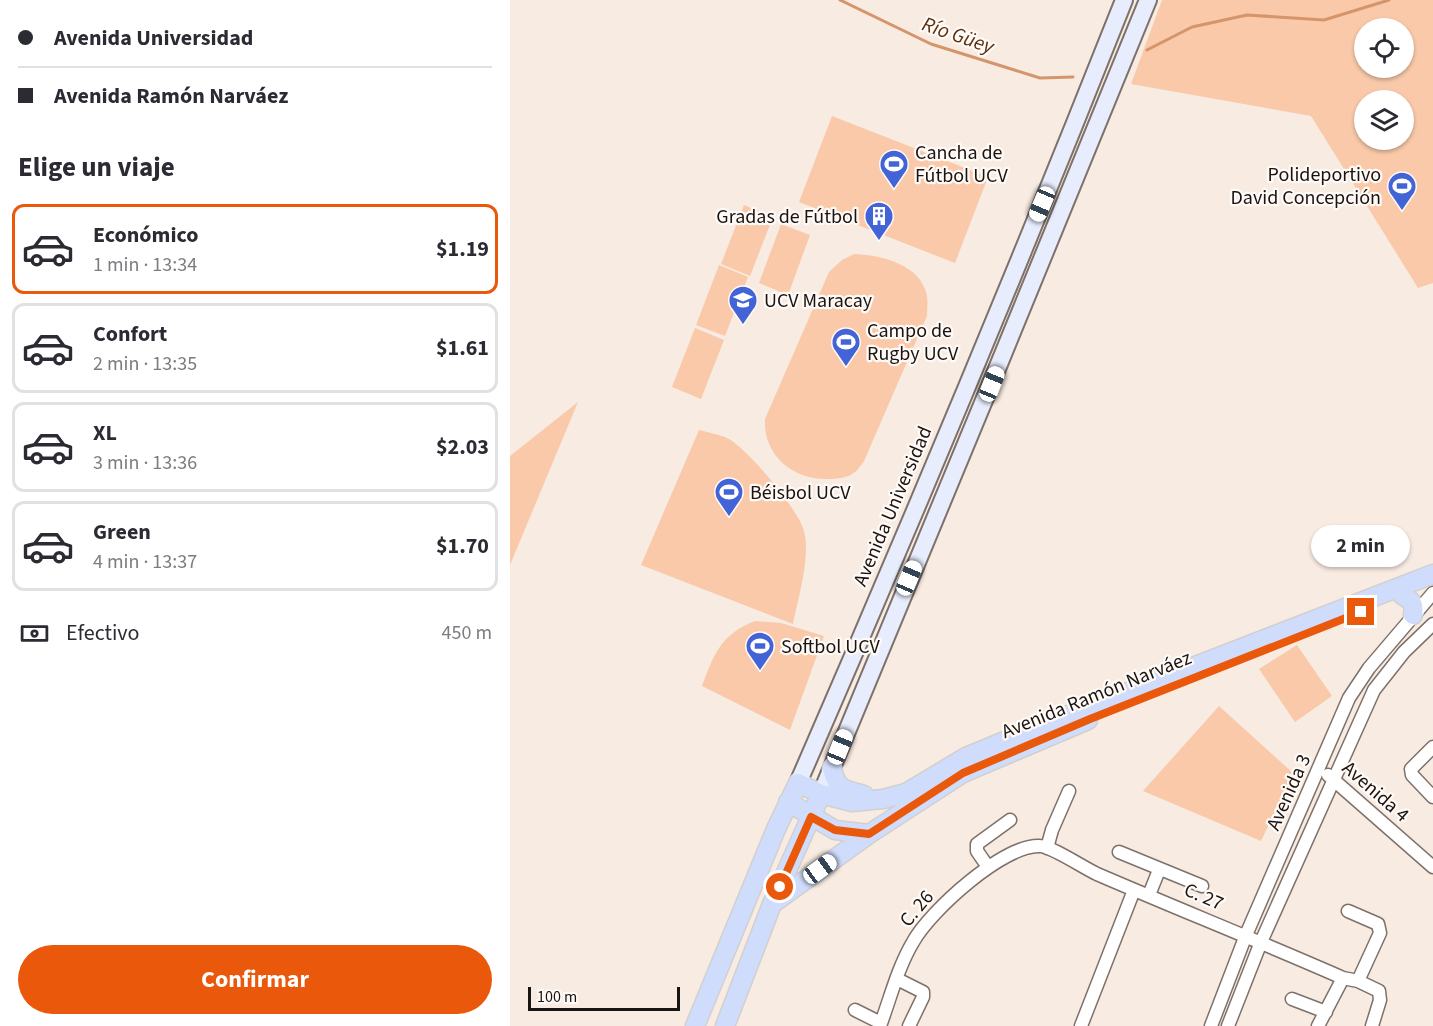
<!DOCTYPE html>
<html lang="es">
<meta charset="utf-8">
<style>
:root{--surface:#fff;--page:#f2f2f3;--text:#2b2b33;--muted:#7c7c81;--line:#e1e1e2;--accent:#ea580c}
body{margin:0;font-family:"Source Sans 3",sans-serif;background:var(--page);color:var(--text);height:100vh;display:flex;flex-direction:column;font-size:22px;white-space:nowrap}
*{box-sizing:border-box;margin:0}
p{font-size:20px;color:var(--muted)}
.icon{flex:none;width:33px;height:33px;fill:none;stroke:currentColor;stroke-width:2;stroke-linecap:round;stroke-linejoin:round}
.map{position:relative;flex:1;overflow:hidden}
.side{display:flex;flex-direction:column;background:var(--surface);width:510px}
.side>*{flex:none}
.banner{display:grid;align-content:center;height:132px;padding:0 18px;background:var(--surface)}
.controls{position:absolute;left:844px;top:18px;display:grid;gap:12px}
.controls a{display:grid;place-items:center;width:60px;height:60px;border-radius:50%;background:var(--surface);box-shadow:0 2px 4px #0004;font-size:30px}
.scale{position:absolute;left:18px;bottom:15px;width:152px;box-sizing:border-box;padding-left:6px;border:3px solid #191412;border-top:0;font-size:16px;line-height:21px;white-space:nowrap;color:#191412;-webkit-text-stroke:4px #fffaf6;paint-order:stroke}
.end{position:absolute;width:27px;height:27px;margin:-14px;border:8px solid #ea580c;background:#fff;box-shadow:0 0 0 3px #fff}
.from{border-radius:50%}
.bubble{position:absolute;height:42px;border-radius:21px;background:var(--surface);box-shadow:0 2px 4px #0004;font-size:20px;font-weight:700;line-height:42px;text-align:center}
.car{position:absolute;width:18px;height:36px;margin:-18px -9px;border-radius:8px;box-shadow:0 0 4px 2px #0007;background:linear-gradient(#fff 24%,#345 0 40%,#fff 0 76%,#345 0 86%,#fff 0)}
.banner b{display:flex;align-items:center;gap:21px;height:57px;font-size:22px}
.banner b+b{border-top:2px solid var(--line)}
.banner i{width:15px;height:15px;background:var(--text)}
ul{padding:0;list-style:none}
li{display:flex;align-items:center;gap:18px;height:90px;margin:0 12px 9px;padding:0 6px;border:3px solid var(--line);border-radius:12px}
li div{flex:1}
li b{display:block;font-size:22px}
li em{font-style:normal;font-weight:700}
li.active{border-color:var(--accent)}
li>.icon{width:54px;height:54px;stroke-width:1.5}
h2{padding:0 18px;font-size:27px;line-height:72px}
.pay{display:flex;align-items:center;gap:15px;height:66px;padding:0 18px;font-size:22px}
.pay p{margin-inline-start:auto}
.action{display:flex;gap:12px;margin-top:auto;padding:12px 18px}
.action a{flex:1;height:69px;border-radius:36px;background:var(--accent);color:#fff;font-size:24px;font-weight:700;line-height:69px;text-align:center}
main{display:flex;flex:1;min-height:0}
.map>svg:first-child{display:block}
.green{fill:#f9c9aa;fill-rule:evenodd}
.lines{fill:none;stroke-linecap:round;stroke-linejoin:round}
.stream{stroke:#d5956a;stroke-width:3}
.street-casing{stroke:#7d716a;stroke-width:15}
.secondary-casing{stroke:#7d716a;stroke-width:20}
.primary-casing{stroke:#d1d0d0;stroke-width:21}
.street{stroke:#fff;stroke-width:12}
.secondary{stroke:#e7edfd;stroke-width:16}
.primary{stroke:#d0dcfb;stroke-width:18}
.route{stroke:#ea580c;stroke-width:8}
.labels{text-anchor:middle;stroke-width:4.5;stroke-linejoin:round;paint-order:stroke}
.poi-label{font-size:20px;fill:#191412;stroke:#fffaf6;text-anchor:start}
.street-label{font-size:20px;fill:#191412;stroke:#fffaf6}
.water-label{font-size:21px;font-style:italic;fill:#5a2f0e;stroke:#fffaf6}
</style>
<main>
<section class="side">
<div class="banner">
<b><i class="from"></i>Avenida Universidad</b>
<b><i></i>Avenida Ramón Narváez</b>
</div>
<h2>Elige un viaje</h2>
<ul>
<li class="active"><svg class="icon" aria-label="car" viewBox="0 0 24 24"><path d="M5 17H2v-5l4-1 3-4h7l3 4 3 1v5h-3M9 17h6M6 11h13"/><circle cx="7" cy="17" r="2"/><circle cx="17" cy="17" r="2"/></svg><div><b>Económico</b><p>1 min · 13:34</p></div><em>$1.19</em></li>
<li><svg class="icon" aria-label="car" viewBox="0 0 24 24"><path d="M5 17H2v-5l4-1 3-4h7l3 4 3 1v5h-3M9 17h6M6 11h13"/><circle cx="7" cy="17" r="2"/><circle cx="17" cy="17" r="2"/></svg><div><b>Confort</b><p>2 min · 13:35</p></div><em>$1.61</em></li>
<li><svg class="icon" aria-label="car" viewBox="0 0 24 24"><path d="M5 17H2v-5l4-1 3-4h7l3 4 3 1v5h-3M9 17h6M6 11h13"/><circle cx="7" cy="17" r="2"/><circle cx="17" cy="17" r="2"/></svg><div><b>XL</b><p>3 min · 13:36</p></div><em>$2.03</em></li>
<li><svg class="icon" aria-label="car" viewBox="0 0 24 24"><path d="M5 17H2v-5l4-1 3-4h7l3 4 3 1v5h-3M9 17h6M6 11h13"/><circle cx="7" cy="17" r="2"/><circle cx="17" cy="17" r="2"/></svg><div><b>Green</b><p>4 min · 13:37</p></div><em>$1.70</em></li>
</ul>
<div class="pay"><svg class="icon" aria-label="cash" viewBox="0 0 24 24"><path d="M3 7h18v10H3z"/><circle cx="12" cy="12" r="2"/></svg>Efectivo<p>450 m</p></div>
<div class="action"><a>Confirmar</a></div>
</section>
<div class="map">
<svg width="923" height="1026" viewBox="0 0 923 1026">
<rect width="100%" height="100%" fill="#f8ebe2"/>
<!-- green -->
<path class="green" d="M 652,0 L 923,0 L 923,283 L 908,288 L 801,116 L 621,84 ZM 855,28 L 894,28 L 894,68 L 855,68 ZM 894,100 L 894,140 L 855,140 L 855,100 Z
M 322,116 L 478,177 L 445,263 L 289,202 Z
M 234,205 L 263,217 L 240,276 L 211,264 Z
M 271,224 L 300,235 L 278,295 L 249,283 Z
M 344,254 C 371,255 411,264 417,296 C 418,302 417,310 417,316 L 354,461 C 351,465 348,470 345,472 C 338,478 327,479 318,479 C 283,480 253,455 255,419 L 319,272 L 332,260 Z
M 209,265 L 238,277 L 215,336 L 186,325 Z
M 185,328 L 214,340 L 191,399 L 162,387 Z
M 68,402 L 0,565 L 0,456 Z
M 189,430 C 197,432 207,434 215,437 C 236,446 285,506 293,528 C 302,553 288,598 283,624 L 131,565 Z
M 245,621 L 271,623 L 314,636 L 280,730 L 192,686 C 204,654 211,634 245,621 Z
M 787,645 L 822,696 L 785,722 L 749,669 Z
M 709,706 L 783,773 L 751,841 L 633,791 Z"/>
<g class="lines">
<!-- stream -->
<path class="stream" d="M 330,0 L 421,44 L 530,78 L 563,77
M 637,50 L 682,27 L 737,15 L 814,20 L 879,0"/>
<!-- street casing -->
<g class="street-casing">
<path id="street" d="M 923,747 L 901,769 L 902,775 L 923,797
M 818,775 L 923,867
M 537,848 L 542,830 L 559,791
M 609,852 L 692,886
M 478,867 L 467,851 L 467,844 L 500,820
M 639,895 L 649,870
M 838,911 L 868,924 L 870,933 L 848,981
M 387,979 L 413,992 L 413,997 L 399,1026
M 782,999 L 816,1012
M 345,1010 L 371,1023
M 370,1026 C 380,999 388,967 403,942 C 420,911 494,844 530,846 C 541,846 574,868 587,874 C 668,909 751,942 833,978 L 848,981 L 869,991 L 870,1000 L 862,1026
M 571,1026 L 624,890
M 701,1026 L 736,935 L 839,698 L 859,668 L 923,593
M 718,1026 L 751,942 L 864,690 L 894,652 L 923,624
M 808,1026 L 833,978"/>
</g>
<!-- secondary casing -->
<g class="secondary-casing">
<path id="secondary" d="M 288,783 C 401,524 510,263 614,0
M 311,794 C 420,530 531,265 638,0"/>
</g>
<!-- primary casing -->
<g class="primary-casing">
<path id="primary" d="M 892,595 C 902,600 905,605 903,615
M 322,768 C 327,790 333,789 354,795
M 278,802 L 325,830 L 359,834
M 262,904 L 359,834 L 453,773 L 578,720
M 185,1026 L 266,829 L 288,783 L 311,794 L 342,802 L 373,799 L 396,793 L 456,757 L 538,723 L 923,574
M 215,1026 L 262,904 L 311,794"/>
</g>
<!-- street -->
<use href="#street" class="street"/>
<!-- secondary -->
<use href="#secondary" class="secondary"/>
<!-- primary -->
<use href="#primary" class="primary"/>
</g>
<g class="lines">
<!-- route -->
<path class="route" d="M 270,887 L 301,817 L 325,830 L 359,834 L 453,773 L 580,719 L 851,612"/>
</g>
<!-- icons -->
<defs>
<g id="stadium-pin" transform="scale(1.5)"><path d="M0 17L-7.5 6A9.5 9.5 0 1 1 7.5 6Z" fill="#4364d7" stroke="#fffaf6"/><path d="M0-5a6.5 5 0 1 0 0 10a6.5 5 0 1 0 0-10ZM-3.5-1.8h7v3.6h-7Z" fill="#fff"/></g>
<g id="building-pin" transform="scale(1.5)"><path d="M0 17L-7.5 6A9.5 9.5 0 1 1 7.5 6Z" fill="#4364d7" stroke="#fffaf6"/><path d="M-4-6H4V6H1V3H-1V6H-4ZM-2.5-4.3h1.7v1.8h-1.7ZM.8-4.3h1.7v1.8H.8ZM-2.5-1h1.7V.8h-1.7ZM.8-1h1.7V.8H.8Z" fill="#fff"/></g>
<g id="university-pin" transform="scale(1.5)"><path d="M0 17L-7.5 6A9.5 9.5 0 1 1 7.5 6Z" fill="#4364d7" stroke="#fffaf6"/><path d="M0-5L7-2L0 1L-7-2ZM-4 1L0 2.5L4 1V4Q0 6-4 4Z" fill="#fff"/></g>
</defs>
<g fill-rule="evenodd">
<use href="#stadium-pin" x="384" y="164"/>
<use href="#stadium-pin" x="892" y="186"/>
<use href="#building-pin" x="369" y="216"/>
<use href="#university-pin" x="233" y="300"/>
<use href="#stadium-pin" x="336" y="342"/>
<use href="#stadium-pin" x="219" y="492"/>
<use href="#stadium-pin" x="250" y="646"/>
</g>
<g class="labels">
<!-- poi labels -->
<g class="poi-label">
<text x="405" y="159">Cancha de<tspan x="405" dy="23">Fútbol UCV</tspan></text>
<text x="871" y="181" text-anchor="end">Polideportivo<tspan x="871" dy="23">David Concepción</tspan></text>
<text x="348" y="223" text-anchor="end">Gradas de Fútbol</text>
<text x="254" y="307">UCV Maracay</text>
<text x="357" y="337">Campo de<tspan x="357" dy="23">Rugby UCV</tspan></text>
<text x="240" y="499">Béisbol UCV</text>
<text x="271" y="653">Softbol UCV</text>
</g>
<!-- street labels -->
<g class="street-label">
<text transform="translate(382 506) rotate(-67)" y="7">Avenida Universidad</text>
<text transform="translate(586 694) rotate(-22)" y="7">Avenida Ramón Narváez</text>
<text transform="translate(866 791) rotate(41)" y="7">Avenida 4</text>
<text transform="translate(778 792) rotate(-66)" y="7">Avenida 3</text>
<text transform="translate(694 896) rotate(23)" y="7">C. 27</text>
<text transform="translate(406 908) rotate(-50)" y="7">C. 26</text>
</g>
<!-- water labels -->
<g class="water-label">
<text transform="translate(448 35) rotate(19)" y="7">Río Güey</text>
</g>
</g>
</svg>
<div class="controls">
<a><svg class="icon" aria-label="locate" viewBox="0 0 24 24"><circle cx="12" cy="12" r="6"/><path d="M12 2v4M12 18v4M2 12h4M18 12h4"/></svg></a>
<a><svg class="icon" aria-label="layers" viewBox="0 0 24 24"><path d="M12 4l9 5-9 5-9-5zM3 14l9 5 9-5"/></svg></a>
</div>
<div class="scale">100 m</div>
<i class="end from" style="left:270px;top:887px"></i>
<i class="end" style="left:851px;top:612px"></i>
<div class="bubble" style="left:801px;top:525px;width:99px">2 min</div>
<i class="car" style="left:532px;top:204px;rotate:203deg"></i>
<i class="car" style="left:482px;top:384px;rotate:22deg"></i>
<i class="car" style="left:399px;top:578px;rotate:23deg"></i>
<i class="car" style="left:330px;top:747px;rotate:22deg"></i>
<i class="car" style="left:310px;top:869px;rotate:54deg"></i>
</div>
</main>
